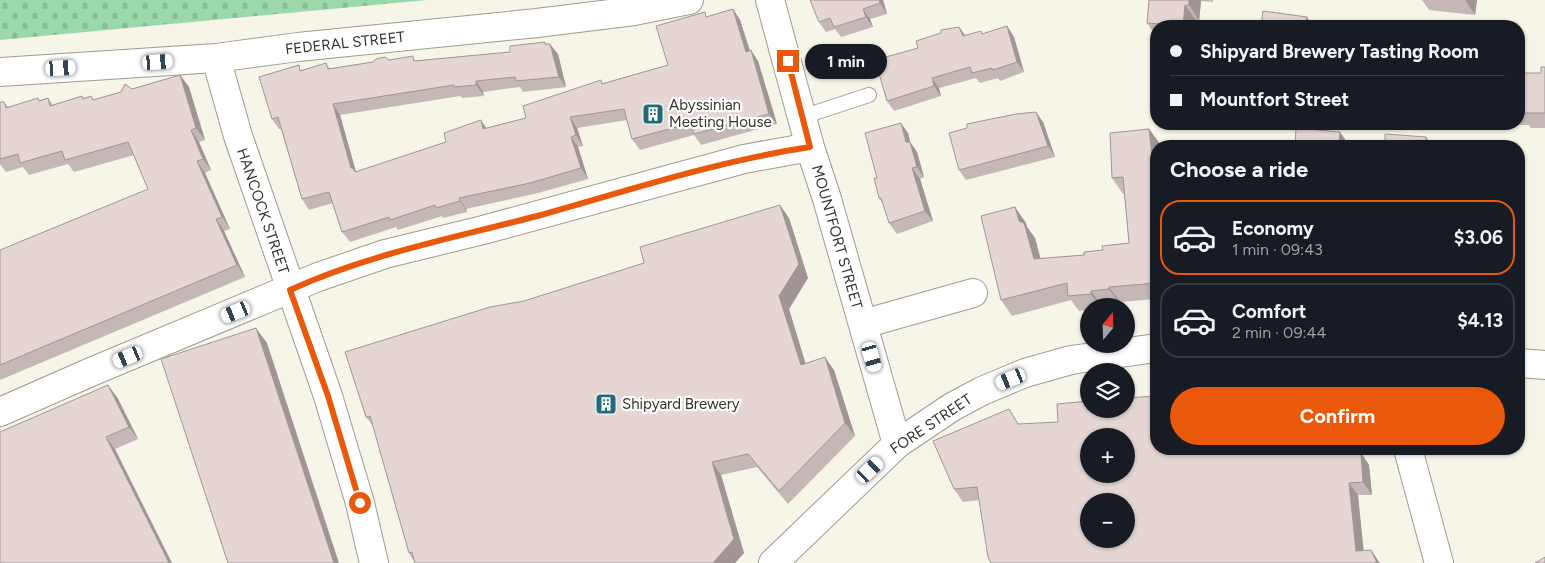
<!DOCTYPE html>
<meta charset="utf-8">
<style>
:root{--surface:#171b24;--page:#20242c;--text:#f1f3f6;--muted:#9ea1a6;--line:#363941;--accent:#ea580c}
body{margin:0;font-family:Figtree,sans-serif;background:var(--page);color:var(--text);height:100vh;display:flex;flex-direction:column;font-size:19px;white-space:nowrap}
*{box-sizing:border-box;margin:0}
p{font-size:16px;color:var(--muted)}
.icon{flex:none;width:28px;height:28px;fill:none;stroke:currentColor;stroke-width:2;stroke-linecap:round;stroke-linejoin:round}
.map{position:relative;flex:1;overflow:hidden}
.sheet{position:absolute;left:1150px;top:140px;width:375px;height:315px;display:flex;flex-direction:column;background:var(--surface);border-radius:20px;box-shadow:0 1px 4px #0004}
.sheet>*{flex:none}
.banner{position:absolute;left:1150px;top:20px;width:375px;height:110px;border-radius:20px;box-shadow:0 1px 4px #0004;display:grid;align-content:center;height:110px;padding:0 20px;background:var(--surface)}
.needle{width:32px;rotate:19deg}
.tools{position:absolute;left:1080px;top:298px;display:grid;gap:10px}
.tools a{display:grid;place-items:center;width:55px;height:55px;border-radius:50%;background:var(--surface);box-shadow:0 1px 4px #0004;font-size:25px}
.end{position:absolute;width:22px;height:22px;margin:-11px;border:6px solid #ea580c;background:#fff;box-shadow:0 0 0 2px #fff}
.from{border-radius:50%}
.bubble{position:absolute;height:35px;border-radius:18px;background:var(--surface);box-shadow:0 1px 4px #0004;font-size:16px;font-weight:700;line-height:35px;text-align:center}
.car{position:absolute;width:15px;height:30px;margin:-15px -8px;border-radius:6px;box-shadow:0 0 4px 1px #0007;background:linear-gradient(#fff 24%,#345 0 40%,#fff 0 76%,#345 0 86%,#fff 0)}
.banner b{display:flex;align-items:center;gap:18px;height:48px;font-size:19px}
.banner b+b{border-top:1px solid var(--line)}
.banner i{width:12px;height:12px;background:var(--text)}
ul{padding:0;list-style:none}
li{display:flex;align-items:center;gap:15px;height:75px;margin:0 10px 8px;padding:0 10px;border:2px solid var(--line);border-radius:20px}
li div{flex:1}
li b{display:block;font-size:19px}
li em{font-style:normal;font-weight:700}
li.active{border-color:var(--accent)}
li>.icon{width:45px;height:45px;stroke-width:1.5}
h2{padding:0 20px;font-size:22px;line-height:60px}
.action{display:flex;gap:10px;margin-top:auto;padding:10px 20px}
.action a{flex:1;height:58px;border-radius:30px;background:var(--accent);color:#fff;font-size:20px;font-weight:700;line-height:58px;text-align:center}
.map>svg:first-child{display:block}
.cemetery{fill:url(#cemetery-stones)}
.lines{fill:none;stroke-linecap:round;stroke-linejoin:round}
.service-casing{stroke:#9e9c90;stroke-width:16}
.minor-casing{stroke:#9e9c90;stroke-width:30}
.tertiary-casing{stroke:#9e9c90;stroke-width:30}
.service{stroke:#fff;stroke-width:14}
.minor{stroke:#fff;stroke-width:28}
.tertiary{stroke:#fff;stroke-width:28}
.wall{fill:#c5b7b5}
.shaded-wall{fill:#a09594}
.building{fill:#e5d5d3;stroke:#a09594;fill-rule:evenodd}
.route{stroke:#ea580c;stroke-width:6}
.labels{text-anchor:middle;stroke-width:4.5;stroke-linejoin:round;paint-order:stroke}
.street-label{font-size:15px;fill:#34332e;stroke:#fff}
.poi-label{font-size:15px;fill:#34332e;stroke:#fff;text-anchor:start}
</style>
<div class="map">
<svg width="1545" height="563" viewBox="0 0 1545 563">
<defs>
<pattern id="cemetery-stones" width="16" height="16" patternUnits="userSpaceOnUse" patternTransform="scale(1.25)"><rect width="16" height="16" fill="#9bd9ac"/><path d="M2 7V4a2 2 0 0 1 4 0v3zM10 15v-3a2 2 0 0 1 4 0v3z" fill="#86bb94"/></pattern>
</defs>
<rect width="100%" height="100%" fill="#f7f5e7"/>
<!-- cemetery -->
<path class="cemetery" d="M 0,0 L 427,0 L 0,40 Z"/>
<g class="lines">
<!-- service casing -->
<g class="service-casing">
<path id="service" d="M 802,117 L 869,95"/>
</g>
<!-- minor casing -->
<g class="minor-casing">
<path id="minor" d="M 770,0 L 810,147 L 827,199 L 897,444
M 216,58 L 238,136 L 328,396 L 360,503 L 374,563
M 0,72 L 216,58 L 298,47 L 537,23 L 634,11 L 689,0
M 863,324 L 973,293
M 0,412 L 91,372 L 318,277 L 385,254 L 483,230 L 744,159 L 810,147
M 1408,449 L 1439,563"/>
</g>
<!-- tertiary casing -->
<g class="tertiary-casing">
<path id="tertiary" d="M 1519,363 L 1545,365
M 773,563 L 897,444 L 952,407 L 982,391 L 1025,373 L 1071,360 L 1156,348"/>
</g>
<!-- service -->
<use href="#service" class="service"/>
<!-- minor -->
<use href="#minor" class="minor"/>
<!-- tertiary -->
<use href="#tertiary" class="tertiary"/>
</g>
<!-- wall -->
<path class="wall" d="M 883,0 L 887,14 L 870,19 L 873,27 L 841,37 L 835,29 L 826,32 L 819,22 Z
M 1149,0 L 1213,0 L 1213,2 L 1201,1 L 1199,21 L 1196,20 L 1195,26 L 1156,26 L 1156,36 L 1147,23 Z
M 1422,0 L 1477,0 L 1475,15 L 1429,10 Z
M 733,9 L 740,20 L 750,50 L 758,61 L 777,124 L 701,145 L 694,135 L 640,150 L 632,139 L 627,120 L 577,128 L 583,146 L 578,147 L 588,179 L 538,193 L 466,209 L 467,212 L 443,218 L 442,216 L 398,230 L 396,227 L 350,242 L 342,232 L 333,203 L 309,210 L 302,199 L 281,129 L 279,129 L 272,119 L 326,63 L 330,69 L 389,60 L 416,61 L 510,52 L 546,44 L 558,54 L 566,87 L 523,92 L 520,87 L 483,92 L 484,96 L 462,98 L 460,96 L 340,115 L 356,172 L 487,128 L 526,118 L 604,83 L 668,65 L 708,17 Z
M 1007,26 L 1014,37 L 1024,72 L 1000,81 L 998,78 L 980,83 L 976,78 L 939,88 L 941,96 L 894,111 L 887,101 L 959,27 L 965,35 L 982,34 Z
M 1545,67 L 1545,128 L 1531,128 L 1529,125 L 1508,125 L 1506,124 L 1519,124 L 1519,73 L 1541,73 Z
M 180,75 L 189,87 L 205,140 L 199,142 L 211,170 L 205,173 L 230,229 L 224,231 L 245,277 L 0,380 L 0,250 L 148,189 L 134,155 L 74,172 L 68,164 L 29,175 L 23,167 L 6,172 L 0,164 L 0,102 L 4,102 L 8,107 L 48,98 L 53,105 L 82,96 L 84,98 L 91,96 L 94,100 Z
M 1043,122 L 1055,157 L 966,180 L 959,170 Z
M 1149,129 L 1160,144 L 1156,146 L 1156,299 L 1120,302 L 1120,305 L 1102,306 L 1089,306 L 1089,310 L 1079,311 L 1071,300 L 1012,316 L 1001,300 L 1026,223 L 1027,227 L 1035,238 L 1040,259 L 1084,255 L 1129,243 L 1124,194 L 1123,194 L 1112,178 Z
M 908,133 L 910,142 L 917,152 L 924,177 L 920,179 L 933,221 L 897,234 L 889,223 L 883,204 L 879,198 L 877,178 Z
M 789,218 L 808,278 L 789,309 L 805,363 L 834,370 L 855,436 L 788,504 L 757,467 L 721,475 L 744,553 L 735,563 L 415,563 L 409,553 L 373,426 L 366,417 L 524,301 Z
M 117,397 L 138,439 L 115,449 L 0,563 Z
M 1019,424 L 1156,449 L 1354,449 L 1355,453 L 1361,453 L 1369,465 L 1372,495 L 1358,495 L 1363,551 L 1371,550 L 1380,563 L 991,563 L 979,500 L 963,502 L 954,489 Z"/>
<!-- shaded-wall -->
<path class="shaded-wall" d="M 879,0 L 883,0 L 887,14 L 880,3 Z
M 1189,0 L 1200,0 L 1201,1 L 1199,21 L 1189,5 Z
M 1465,0 L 1477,0 L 1475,15 Z
M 1185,5 L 1196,20 L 1195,26 L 1183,26 Z
M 733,9 L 740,20 L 753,62 L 746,52 Z
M 863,9 L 870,19 L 873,27 L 866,17 Z
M 1307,17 L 1313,26 L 1306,26 Z
M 1007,26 L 1014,37 L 1024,72 L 1017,62 Z
M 959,27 L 966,37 L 963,36 Z
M 550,44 L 558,54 L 566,87 L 559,77 Z
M 751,50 L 758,61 L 777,124 L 769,114 Z
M 180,75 L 189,87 L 205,140 L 196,128 Z
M 932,78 L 939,88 L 941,96 L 934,86 Z
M 476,81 L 483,92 L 484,96 L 476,85 Z
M 333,104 L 340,115 L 356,172 L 360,178 L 351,168 Z
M 1036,112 L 1043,122 L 1055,157 L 1048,146 Z
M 570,117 L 577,128 L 583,146 L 576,135 Z
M 481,120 L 488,131 L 483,129 Z
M 901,123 L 908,133 L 910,142 L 917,152 L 924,177 L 917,167 L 906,142 Z
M 1149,129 L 1160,144 L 1160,146 L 1156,146 L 1156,177 L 1154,173 Z
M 191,130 L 199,142 L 211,170 L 203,159 Z
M 1340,132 L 1350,146 L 1339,146 Z
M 571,137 L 578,147 L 588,179 L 581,168 Z
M 1426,137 L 1433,146 L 1426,146 Z
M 197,161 L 205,173 L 230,229 L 222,217 Z
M 912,168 L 920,179 L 933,221 L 925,211 Z
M 459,198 L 466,209 L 467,212 L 460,201 Z
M 780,205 L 789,218 L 808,278 L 789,309 L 810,378 L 801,365 L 779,296 Z
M 1015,207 L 1026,223 L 1027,227 L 1035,238 L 1045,275 L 1034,259 L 1019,221 Z
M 216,219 L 224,231 L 245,277 L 237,265 Z
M 1109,287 L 1120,302 L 1120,305 L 1109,289 Z
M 1091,291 L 1102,306 L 1100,306 L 1091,294 Z
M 256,328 L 267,343 L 339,563 L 334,563 Z
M 825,357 L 834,370 L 855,436 L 845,423 Z
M 108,385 L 117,397 L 138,439 L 129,427 Z
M 106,437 L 115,449 L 172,563 L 169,563 Z
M 1346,449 L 1354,449 L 1355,467 L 1346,454 Z
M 1361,453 L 1369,465 L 1372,495 L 1363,482 Z
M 712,462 L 721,475 L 744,553 L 735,563 L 713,563 Z
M 1349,483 L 1358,495 L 1365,563 L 1356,551 Z
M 1371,550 L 1379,562 L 1380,563 L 1377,563 Z"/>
<!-- building -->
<path class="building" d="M 810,0 L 879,0 L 880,3 L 863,9 L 866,17 L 834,27 L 830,18 L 819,22 Z
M 1149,0 L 1189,0 L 1189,5 L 1185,5 L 1183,26 L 1147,23 Z
M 733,9 L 746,52 L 751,50 L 769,114 L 694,134 L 691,123 L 632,139 L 624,109 L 570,117 L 576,135 L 571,137 L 581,168 L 530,183 L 459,198 L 460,201 L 436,208 L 435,205 L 390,220 L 389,217 L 342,232 L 329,192 L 302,199 L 278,117 L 272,119 L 259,77 L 299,65 L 300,71 L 326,63 L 328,69 L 373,62 L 376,59 L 385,57 L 389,60 L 413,56 L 414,61 L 510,52 L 510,46 L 545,42 L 545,44 L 550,44 L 559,77 L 516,81 L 515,77 L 476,81 L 476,85 L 454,87 L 454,85 L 333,104 L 351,168 L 353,168 L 355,172 L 446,142 L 444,133 L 481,120 L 483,129 L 526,118 L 523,106 L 601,80 L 602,84 L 668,65 L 656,26 L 705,12 L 706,17 Z
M 1263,11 L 1307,17 L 1306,26 L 1261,26 Z
M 1007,26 L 1017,62 L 993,70 L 992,68 L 972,73 L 970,67 L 932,78 L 934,86 L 887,101 L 875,60 L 918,48 L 916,41 L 941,33 L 941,30 L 959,27 L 963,36 L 981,31 L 982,34 Z
M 1541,67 L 1545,67 L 1545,113 L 1520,113 L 1520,110 L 1519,110 L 1519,73 L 1541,73 Z
M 180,75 L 196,128 L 191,130 L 203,159 L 197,161 L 222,217 L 216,219 L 237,265 L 0,365 L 0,250 L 148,189 L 128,142 L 65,160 L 62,151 L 20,163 L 18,154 L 0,159 L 0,102 L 4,102 L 6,108 L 38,98 L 39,101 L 48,98 L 50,106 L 82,96 L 83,99 L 91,96 L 93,100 L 121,92 L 125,84 L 132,89 Z
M 1036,112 L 1048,146 L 959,170 L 949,133 L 967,128 L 967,124 L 1016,114 Z
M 901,123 L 906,142 L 910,142 L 917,167 L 912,168 L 925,211 L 889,223 L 881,198 L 879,198 L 874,178 L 877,178 L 865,133 Z
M 1296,128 L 1340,132 L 1339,146 L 1295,146 Z
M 1149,129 L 1154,173 L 1156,173 L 1156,283 L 1109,287 L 1109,289 L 1091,291 L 1091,294 L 1068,296 L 1067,283 L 1001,300 L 981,216 L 1015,207 L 1019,221 L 1024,223 L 1034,259 L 1084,255 L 1084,252 L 1103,250 L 1102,246 L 1129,243 L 1123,177 L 1112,178 L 1110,133 Z
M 1385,134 L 1426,137 L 1426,146 L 1385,146 Z
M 780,205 L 799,264 L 779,296 L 801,365 L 825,357 L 845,423 L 779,491 L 748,454 L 712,462 L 734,539 L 713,563 L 415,563 L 412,552 L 409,553 L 370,416 L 366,417 L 345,352 L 490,307 L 524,301 L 644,263 L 640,247 Z
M 256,328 L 334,563 L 228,563 L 161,359 Z
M 108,385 L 129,427 L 106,437 L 169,563 L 0,563 L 0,432 Z
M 1156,396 L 1156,449 L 1346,449 L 1346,454 L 1361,453 L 1363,482 L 1349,483 L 1356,551 L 1371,550 L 1377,563 L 991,563 L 988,557 L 977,487 L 954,489 L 933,441 L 1009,409 L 1018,424 L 1058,422 L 1057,404 L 1089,401 L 1089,409 L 1126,409 L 1126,398 ZM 1089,436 L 1126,436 L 1126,474 L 1089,474 ZM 1089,501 L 1126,501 L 1126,539 L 1089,539 Z
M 1545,557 L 1545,563 L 1535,563 Z"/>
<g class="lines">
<!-- route -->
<path class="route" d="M 360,503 L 328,396 L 290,290 C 369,254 454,238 537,216 C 627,191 717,161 810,147 L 788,61"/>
</g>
<!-- icons -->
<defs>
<g id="building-square" transform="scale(1.125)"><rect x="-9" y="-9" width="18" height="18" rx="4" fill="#236a79" stroke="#fff"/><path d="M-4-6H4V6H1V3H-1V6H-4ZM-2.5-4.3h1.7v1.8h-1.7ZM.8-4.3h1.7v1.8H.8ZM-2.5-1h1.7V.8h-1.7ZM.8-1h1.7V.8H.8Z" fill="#fff"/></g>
</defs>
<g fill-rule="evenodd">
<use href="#building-square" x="653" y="114"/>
<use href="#building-square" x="606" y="404"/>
</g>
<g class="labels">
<!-- street labels -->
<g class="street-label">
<text transform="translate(345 43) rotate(-6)" y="5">FEDERAL STREET</text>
<text transform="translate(263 211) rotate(71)" y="5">HANCOCK STREET</text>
<text transform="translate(837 237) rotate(74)" y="5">MOUNTFORT STREET</text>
<text transform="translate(931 424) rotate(-34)" y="5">FORE STREET</text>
</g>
<!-- poi labels -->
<g class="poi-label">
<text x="669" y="110">Abyssinian<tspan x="669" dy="17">Meeting House</tspan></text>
<text x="622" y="409">Shipyard Brewery</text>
</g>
</g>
</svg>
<div class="tools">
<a><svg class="needle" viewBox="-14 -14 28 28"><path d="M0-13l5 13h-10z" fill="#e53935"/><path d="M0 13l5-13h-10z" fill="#9ea1a6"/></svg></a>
<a><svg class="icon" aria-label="layers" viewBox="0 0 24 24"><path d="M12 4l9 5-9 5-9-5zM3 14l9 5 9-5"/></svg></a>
<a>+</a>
<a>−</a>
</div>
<i class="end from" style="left:360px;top:503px"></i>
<i class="end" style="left:788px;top:61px"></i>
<div class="bubble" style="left:805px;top:44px;width:82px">1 min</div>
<i class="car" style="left:158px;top:62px;rotate:86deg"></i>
<i class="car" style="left:61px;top:68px;rotate:87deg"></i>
<i class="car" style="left:236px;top:312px;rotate:248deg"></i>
<i class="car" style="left:128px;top:357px;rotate:248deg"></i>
<i class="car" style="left:872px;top:357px;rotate:164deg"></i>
<i class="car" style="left:1011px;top:379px;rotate:248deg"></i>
<i class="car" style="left:870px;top:470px;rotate:47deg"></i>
<div class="banner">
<b><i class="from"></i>Shipyard Brewery Tasting Room</b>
<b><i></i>Mountfort Street</b>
</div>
<section class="sheet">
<h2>Choose a ride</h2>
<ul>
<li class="active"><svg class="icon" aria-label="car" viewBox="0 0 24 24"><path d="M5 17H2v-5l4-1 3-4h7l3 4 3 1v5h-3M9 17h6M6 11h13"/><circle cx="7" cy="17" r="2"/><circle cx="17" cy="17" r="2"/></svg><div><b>Economy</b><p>1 min · 09:43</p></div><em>$3.06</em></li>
<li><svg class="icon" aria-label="car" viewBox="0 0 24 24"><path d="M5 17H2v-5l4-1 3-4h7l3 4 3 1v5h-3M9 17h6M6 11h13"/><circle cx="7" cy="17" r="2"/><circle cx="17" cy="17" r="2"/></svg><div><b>Comfort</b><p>2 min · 09:44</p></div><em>$4.13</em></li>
</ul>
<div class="action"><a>Confirm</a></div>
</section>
</div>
